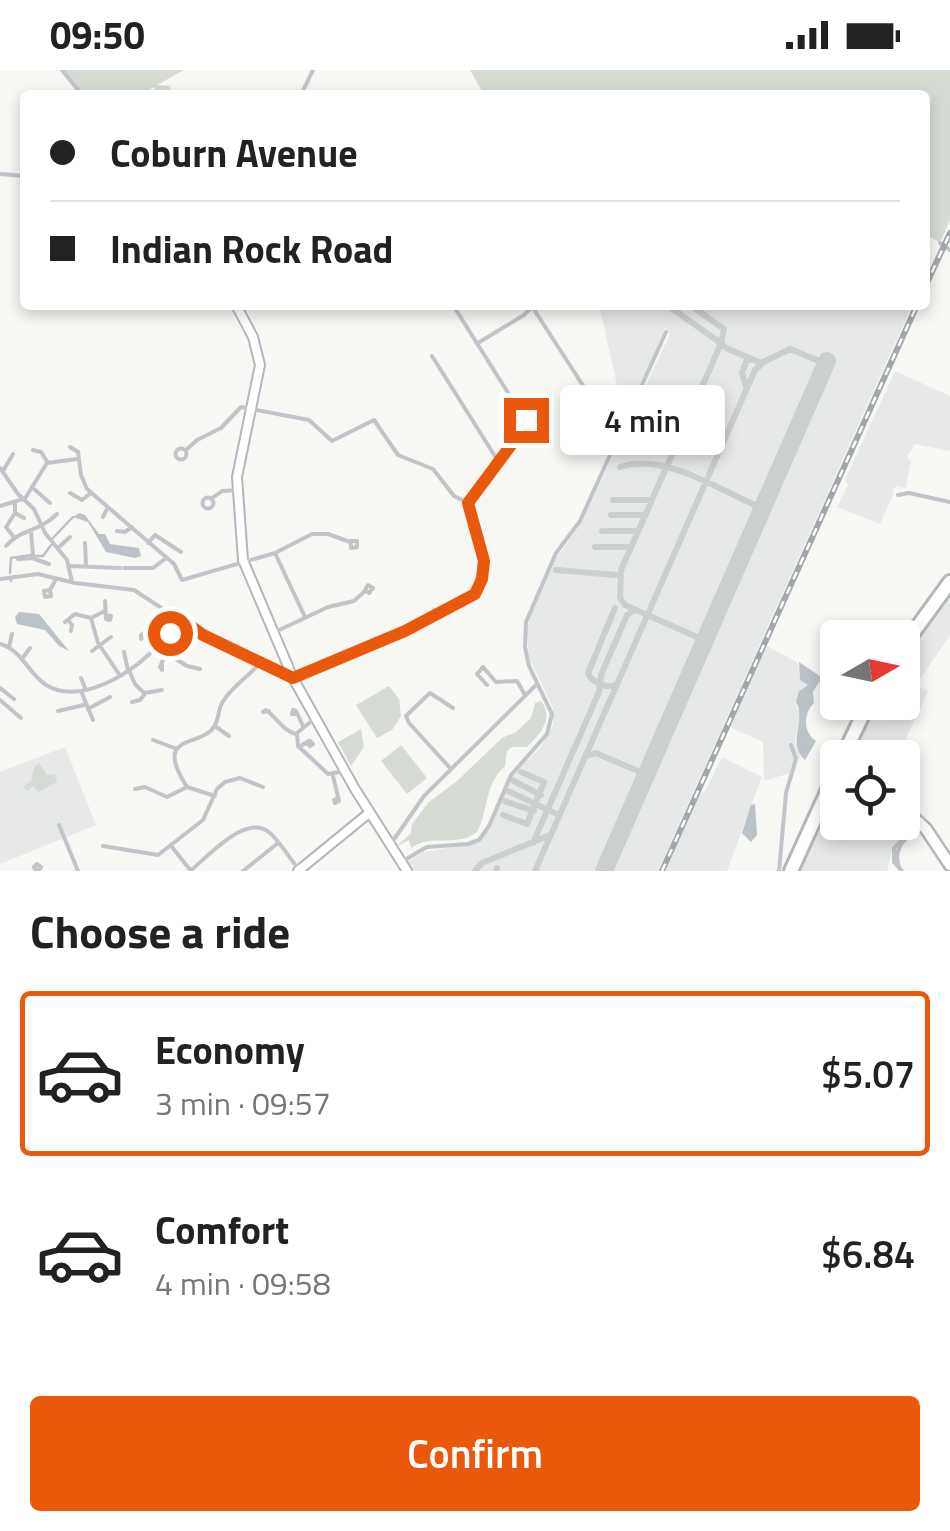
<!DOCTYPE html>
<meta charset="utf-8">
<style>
:root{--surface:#fff;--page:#f6f6f6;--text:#222;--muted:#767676;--line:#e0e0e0;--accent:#ea580c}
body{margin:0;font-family:"Titillium Web",sans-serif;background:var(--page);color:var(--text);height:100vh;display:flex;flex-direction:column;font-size:38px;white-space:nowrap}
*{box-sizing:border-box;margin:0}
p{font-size:32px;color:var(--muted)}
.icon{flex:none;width:55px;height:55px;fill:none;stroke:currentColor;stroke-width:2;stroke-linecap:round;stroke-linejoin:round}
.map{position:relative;height:801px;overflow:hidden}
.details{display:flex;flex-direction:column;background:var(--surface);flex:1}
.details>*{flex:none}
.banner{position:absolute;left:20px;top:20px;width:910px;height:220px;border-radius:10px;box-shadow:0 5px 15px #0003;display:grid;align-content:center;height:220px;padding:0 30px;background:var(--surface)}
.needle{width:65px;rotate:81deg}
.tools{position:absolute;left:820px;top:550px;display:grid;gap:20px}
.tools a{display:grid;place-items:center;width:100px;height:100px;border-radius:10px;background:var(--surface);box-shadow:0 5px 15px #0003;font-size:50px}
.end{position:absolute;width:45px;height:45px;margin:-22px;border:12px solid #ea580c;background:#fff;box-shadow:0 0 0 5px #fff}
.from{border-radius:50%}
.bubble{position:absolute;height:70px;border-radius:10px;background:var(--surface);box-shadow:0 5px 15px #0003;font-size:32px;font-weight:600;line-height:70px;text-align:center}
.banner b{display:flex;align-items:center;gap:35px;height:95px;font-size:38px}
.banner b+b{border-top:2px solid var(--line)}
.banner i{width:25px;height:25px;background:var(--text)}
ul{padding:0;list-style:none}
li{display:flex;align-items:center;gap:30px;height:165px;margin:0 20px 15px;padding:0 10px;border:5px solid transparent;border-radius:10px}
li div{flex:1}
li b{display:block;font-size:38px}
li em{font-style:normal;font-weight:600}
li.active{border-color:var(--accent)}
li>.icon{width:90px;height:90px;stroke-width:1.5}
h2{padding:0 30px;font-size:45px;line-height:120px}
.cta{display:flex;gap:20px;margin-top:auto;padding:20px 30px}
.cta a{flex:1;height:115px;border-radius:10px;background:var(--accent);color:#fff;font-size:40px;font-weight:600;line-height:115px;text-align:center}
.status{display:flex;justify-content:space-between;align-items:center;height:70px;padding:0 50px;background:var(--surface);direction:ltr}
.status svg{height:28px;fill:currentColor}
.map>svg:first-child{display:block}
.built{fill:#e7e8e8}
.green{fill:#d6dcd4}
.water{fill:#bbc3c9}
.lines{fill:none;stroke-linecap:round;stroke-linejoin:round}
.stream{stroke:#bbc3c9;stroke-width:2.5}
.taxiway{stroke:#cccfd0;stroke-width:6}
.runway{stroke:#cccfd0;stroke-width:18}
.secondary-casing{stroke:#b3b7bc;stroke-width:12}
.primary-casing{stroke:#b4b7bc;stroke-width:15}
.highway-casing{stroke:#b4b7ba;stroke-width:18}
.street{stroke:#c1c4c8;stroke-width:4}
.secondary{stroke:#fff;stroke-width:8}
.primary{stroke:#fff;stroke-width:10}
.highway{stroke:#fff;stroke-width:12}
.rail-casing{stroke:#a2a7ad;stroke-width:6}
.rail{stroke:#fff;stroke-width:2.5;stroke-dasharray:8;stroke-linecap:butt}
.route{stroke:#ea580c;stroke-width:12}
</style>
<div class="status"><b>09:50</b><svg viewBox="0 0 49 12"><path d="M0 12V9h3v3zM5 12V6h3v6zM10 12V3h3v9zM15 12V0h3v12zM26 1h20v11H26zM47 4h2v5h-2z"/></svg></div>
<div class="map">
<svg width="950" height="801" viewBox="0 0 950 801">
<rect width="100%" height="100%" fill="#f7f7f4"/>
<!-- built -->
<path class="built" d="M 599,235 L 912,235 L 658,801 L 410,801 L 405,793 L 424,782 L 479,772 L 490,757 L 512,705 L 540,678 L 553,656 L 553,638 L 529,587 L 527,561 L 530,545 L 555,490 L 582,452 L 670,264 L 665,258 L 624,352 L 613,346 L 608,332 L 617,315 Z
M 895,301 L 950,326 L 950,381 L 915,374 L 907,387 L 911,391 L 906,418 L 896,416 L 892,422 L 894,423 L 880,454 L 837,437 L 848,415 L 845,410 Z
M 950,524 L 950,565 L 916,615 L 928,621 L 897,687 L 852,687 L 877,633 L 902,632 L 903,591 Z
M 767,576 L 798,593 L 800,609 L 808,615 L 799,621 L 796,636 L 800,642 L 795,671 L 801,688 L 794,689 L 790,703 L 764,711 L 763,672 L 730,657 Z
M 65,677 L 96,755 L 0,794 L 0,702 Z
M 722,687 L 762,707 L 727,801 L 666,801 L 700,722 L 704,723 Z
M 837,725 L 838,752 L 902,752 L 903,740 L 915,751 L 893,776 L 887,801 L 800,801 Z"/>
<!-- green -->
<path class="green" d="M 62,0 L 184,0 L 157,15 L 170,16 L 170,23 L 156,24 L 154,17 L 139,25 L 82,25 Z
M 470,0 L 950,0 L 950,150 L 940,173 L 925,164 L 925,25 L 484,25 Z
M 389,616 L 399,629 L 401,646 L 392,660 L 377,668 L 356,635 Z
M 541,631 C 554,649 541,663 527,677 L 512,677 L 507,681 L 505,696 C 484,715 489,739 477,762 C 456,778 432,763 411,778 L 409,770 L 397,776 L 411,763 L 412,754 L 429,732 L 457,711 L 502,668 L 516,662 L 531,648 L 535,633 Z
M 361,659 L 364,677 L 351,696 L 338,672 Z
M 401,675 L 427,708 L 407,724 L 381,691 Z
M 39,693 L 47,705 L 55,704 L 57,712 L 38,722 L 33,716 L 27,721 L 23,717 L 31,711 L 34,697 Z"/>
<!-- water -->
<path class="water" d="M 79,443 L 85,445 L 99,464 L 105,464 L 110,474 L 139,478 L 141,486 L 135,488 L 106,482 L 88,452 L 73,447 Z
M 19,542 L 39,544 L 69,581 L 59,576 L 45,560 L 17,554 L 15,547 Z
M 799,592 L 833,615 L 819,612 L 813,622 L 814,633 C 803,643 803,663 816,671 L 805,690 C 786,673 807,650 796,632 L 799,621 L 808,615 L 800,610 Z
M 755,734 L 757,765 L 751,772 L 742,763 L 751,735 Z"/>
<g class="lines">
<!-- stream -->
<path class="stream" d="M 52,469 L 73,447
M 35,486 L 43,486 L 51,475
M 10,503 L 11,488 L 31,485
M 11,510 L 11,511"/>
<!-- taxiway -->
<path class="taxiway" d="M 667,235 L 718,271 L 720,276 L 621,500 L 620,528 L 625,535 L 697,567 L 701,578
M 690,235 L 724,259 L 721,273 L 726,278 L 761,293 L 790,279 L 819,291 L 823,300
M 746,316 L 742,303 L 747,290 L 751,290
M 644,339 L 692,339
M 634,353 L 685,355
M 640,368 L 679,369
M 620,397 C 664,383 714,417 755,435
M 613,430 L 651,430
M 611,445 L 644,445
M 758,448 L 755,435 L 766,429
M 602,461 L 638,461
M 595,477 L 631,477
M 556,500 L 616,505
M 615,538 L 588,603 C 591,612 607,619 616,615
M 586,686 L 596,683 L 640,702 L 649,696
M 639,703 L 641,716
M 512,710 L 541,725
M 508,721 L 559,745
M 504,731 L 534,741
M 503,745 L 527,754 L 544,712 L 521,702
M 533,773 L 599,622 L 601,605 L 627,545 L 635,540
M 475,801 L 482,793 L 550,765
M 496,801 L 497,798
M 535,801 L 755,300 L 764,292"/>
<!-- runway -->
<path class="runway" d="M 604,801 L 827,291"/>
<!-- secondary casing -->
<g class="secondary-casing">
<path id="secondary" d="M 236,235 L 253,267 L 260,295 L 237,407 L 243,490 L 293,608 L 355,719 L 407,801
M 298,801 L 369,743"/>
</g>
<!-- primary casing -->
<g class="primary-casing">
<path id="primary" d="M 828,734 L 838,722
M 902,737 L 926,759 L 950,795"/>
</g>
<!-- highway casing -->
<g class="highway-casing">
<path id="highway" d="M 902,578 L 950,512
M 842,688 L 869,632
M 791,801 L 838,698"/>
</g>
<!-- street -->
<path class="street" d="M 62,0 L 82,25
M 301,25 L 313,0
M 0,104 L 25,106
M 940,173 L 950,180
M 533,238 L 602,345
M 478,273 L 524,245 L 534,235
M 432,286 L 498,391
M 70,377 L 78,382 L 81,405 L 87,419 L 174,494 L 182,510 L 275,483 L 312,464 L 328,464 L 350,472
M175.5 384a5.5 5.5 0 1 1 11 0a5.5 5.5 0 1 1-11 0Z
M 33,380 L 41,382 L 48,393
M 186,380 L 197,370 L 221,358 L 241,337 L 309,350 L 332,371 L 374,350 L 398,385 L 433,399 L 454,426 L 468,433
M 0,398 L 18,424 L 34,439 L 45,463 L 67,490 L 72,512
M 3,401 L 13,384
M 34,419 L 50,433
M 70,423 L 82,430 L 91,423
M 898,425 L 909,423 L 950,432
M202.5 433a5.5 5.5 0 1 1 11 0a5.5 5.5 0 1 1-11 0Z
M 211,429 L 222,421 L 237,420
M 24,430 L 47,393 L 77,389
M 0,436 L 23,429
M 15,443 L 24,448
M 103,447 L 108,437
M 31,461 L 33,486
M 117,461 L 125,462 L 132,457
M 13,466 L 6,457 L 15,443 L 15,432
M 351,471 L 357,471 L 357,477 L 351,478 Z
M 85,473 L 86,495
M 148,473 L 155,465 L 181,482
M 6,476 C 22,458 39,462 57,444
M 58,478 L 70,467
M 275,483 L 305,547
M 18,489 L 32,488 L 49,494
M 70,496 L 120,498
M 124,498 L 153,498 L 165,489
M 0,509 L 38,504 L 75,513 L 134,520 L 198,562 L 290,608 L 400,563 L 475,524 L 482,509 L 484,491 L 468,433 L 523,359 L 525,350 L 453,235
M 368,515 L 373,518 L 369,523 L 365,520 Z
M 50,520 L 51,526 L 45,527 L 44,521 L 50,520 L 56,509
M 105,531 L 106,549 L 110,550 L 111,546 L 106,545
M 91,548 L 98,573 L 119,604
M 68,550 L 72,555 L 71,561
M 65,552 L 75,544 L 91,548 L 105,541
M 150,558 L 150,563 L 146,563 L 146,559 Z
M 145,562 L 141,565 L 141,569 L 147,564
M 275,562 L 328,537 L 354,531 L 365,521
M 0,574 C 22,580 28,603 46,615 C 88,641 163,585 177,546
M 9,577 L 12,564
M 158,578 L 187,596 L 200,599
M 92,581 L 111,567
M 124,582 L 128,601
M 176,588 L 184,572
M 22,589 L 30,578
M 162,593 L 162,600 L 160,597 L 165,585
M 129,600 L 135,614 L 144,623 L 162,620
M 81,608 L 86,620
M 487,615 L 477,604 L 483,597 L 496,612 L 517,611 L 525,625
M 0,618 L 14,629
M 81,621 L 93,650
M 0,630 L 21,648
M 132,632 L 140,630 L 144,625
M 88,639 L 110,627
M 58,641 L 84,635
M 269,641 L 263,642 L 266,640 C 277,648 283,661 296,664
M 295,644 L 292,644 L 293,640 L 296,641 L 303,656
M 314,649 L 297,663 L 298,676 L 328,704 L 345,701
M 215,656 L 229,666
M 153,670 L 177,679
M 299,677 L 309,671 L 310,671 L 313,674 L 310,676 L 307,673
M 451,699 L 409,653 L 406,646 L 430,623 L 453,638
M 333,706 L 339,731 L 335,733 L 334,730 L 338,728
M 135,719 L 145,717 L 167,727 L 187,717
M 215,726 L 187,717 C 151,661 203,679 215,655 C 219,648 218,640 222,633 C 230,618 249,606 260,593
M 59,755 L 78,801
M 390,775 L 424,726 L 537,614
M 103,776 L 158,785 L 203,750 L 217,719 L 225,712 L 240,708 L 263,717
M 172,777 L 191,801
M 401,792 L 427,777 L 468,774 L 479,770 L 489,756 L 511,705 L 547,664 L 552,644 L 529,596 L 525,577 L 526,552 L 556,483 L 580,451 L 666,262
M 900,799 C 891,780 905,766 923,757
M 37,801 L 34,797 L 37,794 L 41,797 L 38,801
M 190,801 C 208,787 246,742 270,763 C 281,773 290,789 300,801
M 243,801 L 278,773
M 779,801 L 786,723 L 796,689 L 791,675
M 902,801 L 894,792 L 894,778 L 923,749"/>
<!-- secondary -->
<use href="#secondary" class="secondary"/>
<!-- primary -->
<use href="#primary" class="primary"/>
<!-- highway -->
<use href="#highway" class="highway"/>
<!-- rail casing -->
<g class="rail-casing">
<path id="rail" d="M 925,217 L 950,163
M 662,801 L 917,235"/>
</g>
<!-- rail -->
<use href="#rail" class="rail"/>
</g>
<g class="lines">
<!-- route -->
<path class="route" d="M 170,563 L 182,550 L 203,565 L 293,608 L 405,561 L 475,524 L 482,509 L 484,491 L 468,433 L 523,359 L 526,350"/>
</g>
</svg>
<div class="tools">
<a><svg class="needle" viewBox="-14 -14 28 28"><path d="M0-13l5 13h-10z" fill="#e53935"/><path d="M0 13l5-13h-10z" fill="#767676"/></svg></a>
<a><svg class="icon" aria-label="locate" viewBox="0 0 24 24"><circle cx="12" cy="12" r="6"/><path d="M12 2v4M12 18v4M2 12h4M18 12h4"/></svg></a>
</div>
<i class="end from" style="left:170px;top:563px"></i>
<i class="end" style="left:526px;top:350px"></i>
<div class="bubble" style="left:560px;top:315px;width:165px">4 min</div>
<div class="banner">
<b><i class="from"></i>Coburn Avenue</b>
<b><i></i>Indian Rock Road</b>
</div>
</div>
<section class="details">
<h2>Choose a ride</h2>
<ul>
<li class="active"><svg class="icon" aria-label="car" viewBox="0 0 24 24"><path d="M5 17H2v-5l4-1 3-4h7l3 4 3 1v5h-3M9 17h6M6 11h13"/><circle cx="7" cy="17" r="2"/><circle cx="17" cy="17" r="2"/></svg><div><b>Economy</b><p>3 min · 09:57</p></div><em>$5.07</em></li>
<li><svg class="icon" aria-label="car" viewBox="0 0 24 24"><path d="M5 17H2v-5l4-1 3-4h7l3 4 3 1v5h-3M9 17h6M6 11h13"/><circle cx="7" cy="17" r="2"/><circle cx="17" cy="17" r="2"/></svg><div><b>Comfort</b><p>4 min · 09:58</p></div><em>$6.84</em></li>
</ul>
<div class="cta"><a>Confirm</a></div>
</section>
